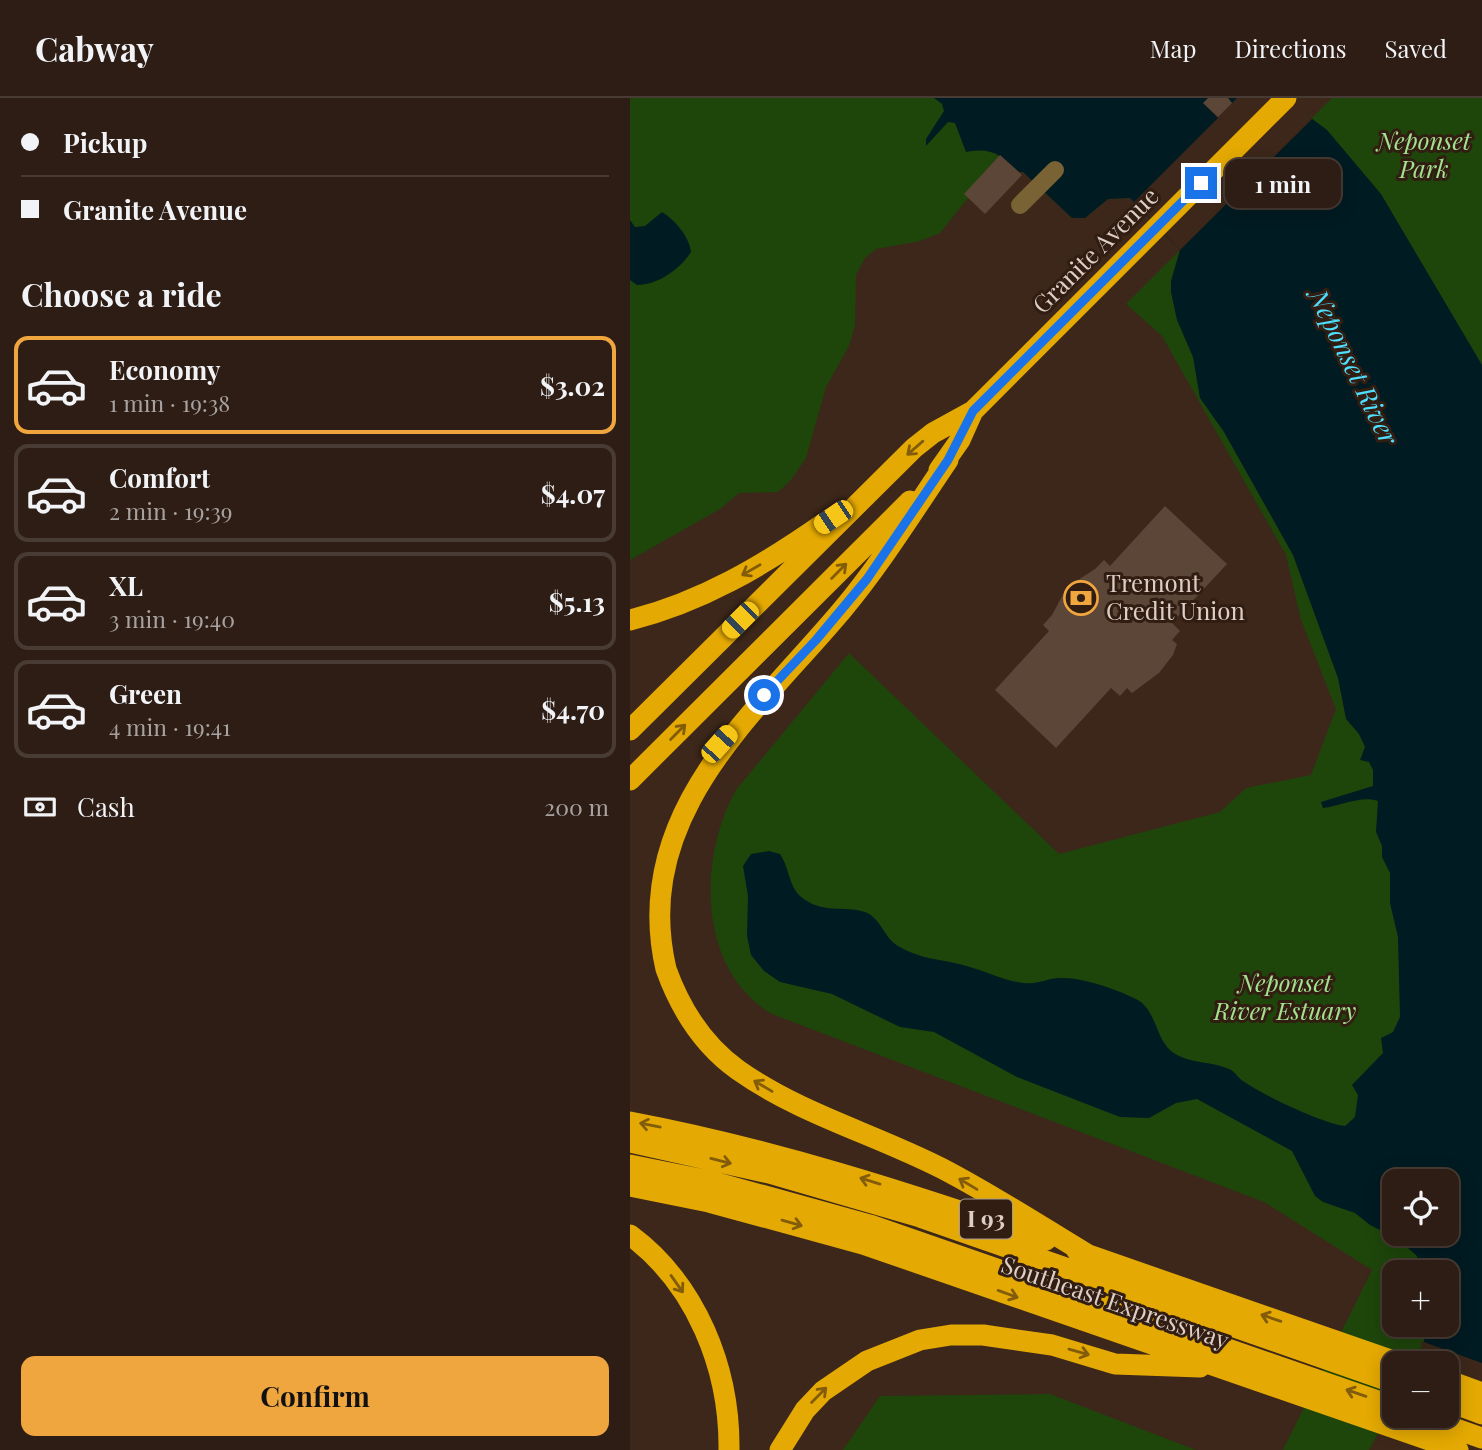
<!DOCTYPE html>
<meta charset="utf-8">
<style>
:root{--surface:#2d1d14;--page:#35261d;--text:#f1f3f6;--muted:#a7a2a0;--line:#483b34;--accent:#f0a63f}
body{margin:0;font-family:"Playfair Display",serif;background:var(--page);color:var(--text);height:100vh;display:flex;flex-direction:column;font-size:26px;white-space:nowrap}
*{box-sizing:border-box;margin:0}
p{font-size:23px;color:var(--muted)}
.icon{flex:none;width:38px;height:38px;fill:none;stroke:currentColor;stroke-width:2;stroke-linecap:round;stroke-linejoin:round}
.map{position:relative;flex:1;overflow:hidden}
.sheet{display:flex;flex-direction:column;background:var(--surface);width:630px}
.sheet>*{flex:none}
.hud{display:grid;align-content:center;height:154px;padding:0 21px;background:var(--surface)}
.fabs{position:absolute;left:752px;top:1071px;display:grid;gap:14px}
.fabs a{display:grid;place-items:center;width:77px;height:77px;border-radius:14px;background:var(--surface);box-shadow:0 4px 18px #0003,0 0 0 2px var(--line);font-size:35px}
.end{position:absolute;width:32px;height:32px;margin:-16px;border:9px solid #1a73e8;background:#fff;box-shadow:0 0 0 4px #fff}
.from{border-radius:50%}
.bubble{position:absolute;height:49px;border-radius:14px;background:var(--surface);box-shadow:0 4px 18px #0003,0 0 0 2px var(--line);font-size:23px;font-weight:700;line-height:49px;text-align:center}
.car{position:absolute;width:21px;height:42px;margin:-21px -10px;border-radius:9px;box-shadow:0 0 5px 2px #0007;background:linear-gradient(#f5c518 24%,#345 0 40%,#f5c518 0 76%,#345 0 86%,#f5c518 0)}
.hud b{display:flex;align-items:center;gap:24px;height:66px;font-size:26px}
.hud b+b{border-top:2px solid var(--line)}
.hud i{width:18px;height:18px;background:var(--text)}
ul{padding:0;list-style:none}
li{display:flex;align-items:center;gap:21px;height:98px;margin:0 14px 10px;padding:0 7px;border:4px solid var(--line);border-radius:14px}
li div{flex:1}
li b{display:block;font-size:26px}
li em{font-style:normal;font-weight:700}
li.current{border-color:var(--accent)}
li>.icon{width:63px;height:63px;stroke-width:1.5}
h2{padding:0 21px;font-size:32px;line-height:84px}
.pay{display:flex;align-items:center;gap:18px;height:77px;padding:0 21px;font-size:26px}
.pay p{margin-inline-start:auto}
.cta{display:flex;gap:14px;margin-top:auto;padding:14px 21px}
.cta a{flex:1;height:80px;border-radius:14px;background:var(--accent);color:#111;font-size:28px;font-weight:700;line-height:80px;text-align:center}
header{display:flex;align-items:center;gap:42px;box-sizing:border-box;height:98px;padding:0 35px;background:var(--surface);border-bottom:2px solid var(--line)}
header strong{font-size:33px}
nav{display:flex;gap:38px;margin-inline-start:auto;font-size:24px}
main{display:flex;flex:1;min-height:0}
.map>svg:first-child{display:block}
.green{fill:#1e460b;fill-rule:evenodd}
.water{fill:#001b22;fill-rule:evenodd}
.pier{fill:#3c271a}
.building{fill:#5c4638}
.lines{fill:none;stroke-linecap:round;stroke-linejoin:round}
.minor{stroke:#796233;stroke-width:18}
.highway{stroke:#e4a902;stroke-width:21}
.oneway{stroke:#825c0a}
.route{stroke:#1a73e8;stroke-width:9}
.labels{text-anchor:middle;stroke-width:6;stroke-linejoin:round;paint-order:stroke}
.shield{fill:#311d11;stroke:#a99a90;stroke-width:2}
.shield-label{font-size:23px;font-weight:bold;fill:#ddcfc7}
.park-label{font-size:24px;font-style:italic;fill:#a4e28f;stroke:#311d11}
.street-label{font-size:24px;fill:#ddcfc7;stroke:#311d11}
.poi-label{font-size:24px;fill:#ddcfc7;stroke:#311d11;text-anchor:start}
.water-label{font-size:26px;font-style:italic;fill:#4edfff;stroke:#311d11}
</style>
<header>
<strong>Cabway</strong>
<nav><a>Map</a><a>Directions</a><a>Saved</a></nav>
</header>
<main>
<section class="sheet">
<div class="hud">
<b><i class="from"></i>Pickup</b>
<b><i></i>Granite Avenue</b>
</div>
<h2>Choose a ride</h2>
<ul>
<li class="current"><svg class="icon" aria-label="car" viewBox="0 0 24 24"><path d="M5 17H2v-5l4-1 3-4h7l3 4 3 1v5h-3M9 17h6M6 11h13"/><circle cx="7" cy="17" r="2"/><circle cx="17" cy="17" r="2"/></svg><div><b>Economy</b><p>1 min · 19:38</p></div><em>$3.02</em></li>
<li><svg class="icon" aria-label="car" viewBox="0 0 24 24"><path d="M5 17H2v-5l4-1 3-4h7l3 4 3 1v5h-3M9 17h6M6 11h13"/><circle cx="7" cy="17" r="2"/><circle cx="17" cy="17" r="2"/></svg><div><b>Comfort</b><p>2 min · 19:39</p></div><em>$4.07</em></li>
<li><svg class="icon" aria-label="car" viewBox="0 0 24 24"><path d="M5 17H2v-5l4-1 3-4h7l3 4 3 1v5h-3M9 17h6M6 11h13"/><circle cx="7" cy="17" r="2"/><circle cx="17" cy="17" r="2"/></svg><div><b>XL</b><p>3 min · 19:40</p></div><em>$5.13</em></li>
<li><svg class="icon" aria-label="car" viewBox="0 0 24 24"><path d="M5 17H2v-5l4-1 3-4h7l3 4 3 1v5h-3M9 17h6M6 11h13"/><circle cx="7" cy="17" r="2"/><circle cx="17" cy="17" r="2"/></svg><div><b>Green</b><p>4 min · 19:41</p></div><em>$4.70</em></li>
</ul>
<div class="pay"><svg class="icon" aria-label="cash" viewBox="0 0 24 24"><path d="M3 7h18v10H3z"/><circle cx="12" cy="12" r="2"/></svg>Cash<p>200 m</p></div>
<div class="cta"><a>Confirm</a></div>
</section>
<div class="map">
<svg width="852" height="1352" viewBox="0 0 852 1352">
<rect width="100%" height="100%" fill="#3c271a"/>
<!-- green -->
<path class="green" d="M 0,0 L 654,0 L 683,19 L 702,0 L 852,0 L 852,1352 L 653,1352 L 742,1172 L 634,1104 L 142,916 C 67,872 68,760 106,692 L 219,555 L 429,756 L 590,714 L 616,690 L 681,677 L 706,611 L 671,522 L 656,457 L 532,238 L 496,206 L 550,152 L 500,100 L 478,101 L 455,120 L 442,120 L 393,74 L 389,74 L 370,57 L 335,96 L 338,100 L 310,135 L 290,143 L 246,151 L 235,160 L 226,177 L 225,227 L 219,248 L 196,289 L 176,360 L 161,382 L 148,394 L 109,395 L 90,411 L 0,462 ZM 765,1083 L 817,1083 L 817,1136 L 765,1136 ZM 765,1174 L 817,1174 L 817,1227 L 765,1227 ZM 765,1265 L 817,1265 L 817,1318 L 765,1318 Z
M 420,1296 L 566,1352 L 213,1352 L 250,1298 Z"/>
<!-- water -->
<path class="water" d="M 304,0 L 654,0 L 697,32 L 751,96 L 852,267 L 852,1352 L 765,1318 L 817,1318 L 817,1265 L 795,1255 L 793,1227 L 817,1227 L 817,1174 L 790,1174 L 787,1158 L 768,1141 L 740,1127 L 725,1115 L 693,1104 L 685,1098 L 662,1053 L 567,1001 L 546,1005 L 519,1020 L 490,1019 L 387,979 L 304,934 L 270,929 L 202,896 L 150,884 L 134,873 L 121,857 L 117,838 L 118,798 L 113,768 L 121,756 L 139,753 L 150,756 C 159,769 159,788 170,798 C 192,817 214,807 235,814 C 251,820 254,840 268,848 C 289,861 310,861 333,867 C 354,872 373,883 394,885 C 406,887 418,880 430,880 C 452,879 486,891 506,901 C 526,911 525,939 541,953 C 559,967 581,962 601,972 C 605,974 608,980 613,983 C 633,997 684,1021 709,1027 L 715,1028 L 725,1019 L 728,997 L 722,987 L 753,955 L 751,940 L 763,934 L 770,919 L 768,839 L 760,805 L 760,775 L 752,759 L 752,748 L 746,734 L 748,703 C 732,697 710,708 693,710 L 691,704 L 743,688 L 743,672 L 739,664 L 730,662 L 735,649 L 729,636 L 716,621 L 708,580 L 663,457 L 594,334 L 570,300 L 563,259 L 547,222 L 541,194 L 541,183 L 550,152 L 500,100 L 478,101 L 455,120 L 442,120 L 393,74 L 389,74 C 370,57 363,49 336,54 L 325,25 L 318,24 L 296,48 L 296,41 L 314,13 L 312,6 ZM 765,1083 L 817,1083 L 817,1136 L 765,1136 Z
M 32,114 C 44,121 59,138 61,154 C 50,171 28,187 7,187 L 0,182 L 0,122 L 5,129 L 15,128 Z"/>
<!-- pier -->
<path class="pier" d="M 598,0 L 602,5 L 607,0 L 660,0 L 683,20 L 550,152 L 504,104 L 588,20 L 573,5 Z
M 791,1243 L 852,1265 L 852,1352 L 739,1352 L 750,1332 L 765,1318 L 817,1318 L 817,1265 L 791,1265 Z"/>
<!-- building -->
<path class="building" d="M 578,0 L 598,0 L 602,5 L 588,19 L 573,5 Z
M 370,57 L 392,77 L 355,116 L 334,96 Z
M 535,408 L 597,466 L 542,525 L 550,533 L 542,542 L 547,546 L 543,557 L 529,575 L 502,595 L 497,590 L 490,598 L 481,590 L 426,650 L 365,592 L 419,533 L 413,527 L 422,517 L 437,489 L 465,471 L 474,462 L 480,468 Z"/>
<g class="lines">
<!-- minor -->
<path class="minor" d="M 390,107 L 425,72"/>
<!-- highway -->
<path class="highway" d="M 318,362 C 284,412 252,464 213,511 C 126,615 0,716 36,871 C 50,910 73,947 108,972 C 170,1016 245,1036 313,1071 C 363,1097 412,1129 460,1158
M 309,372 L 330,342 L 343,313
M 0,522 C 72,504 134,467 194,425
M 0,632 L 284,350 L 303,335 L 343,313 L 656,0
M 0,682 L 280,403
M 0,1024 C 143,1051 279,1095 416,1142
M 0,1044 L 139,1075 L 290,1119 L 765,1285
M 0,1067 L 84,1084 L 240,1127 L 765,1309
M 0,1088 L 79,1104 L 233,1146 L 828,1352
M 0,1137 C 66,1186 100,1270 99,1352
M 447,1153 L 769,1265
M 817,1282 L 852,1295
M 817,1303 L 852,1316
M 789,1318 L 852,1340
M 150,1352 L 175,1312 L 193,1293 L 237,1263 L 290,1242 L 321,1237 L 353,1237 L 422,1247 L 485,1266 L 570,1269"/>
</g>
<!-- one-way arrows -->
<defs><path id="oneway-shaft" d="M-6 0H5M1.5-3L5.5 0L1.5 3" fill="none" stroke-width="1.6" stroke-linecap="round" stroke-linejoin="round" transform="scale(1.75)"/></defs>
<g class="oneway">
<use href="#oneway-shaft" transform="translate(285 350) rotate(139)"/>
<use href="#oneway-shaft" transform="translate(121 472) rotate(150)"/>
<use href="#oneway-shaft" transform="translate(209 473) rotate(-45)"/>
<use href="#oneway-shaft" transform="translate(48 634) rotate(-45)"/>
<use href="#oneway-shaft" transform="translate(133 988) rotate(-149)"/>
<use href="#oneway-shaft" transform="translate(20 1027) rotate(-169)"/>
<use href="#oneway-shaft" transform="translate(91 1063) rotate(14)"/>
<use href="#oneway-shaft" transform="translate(240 1083) rotate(-163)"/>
<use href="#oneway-shaft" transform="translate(338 1086) rotate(-149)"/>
<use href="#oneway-shaft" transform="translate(162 1125) rotate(16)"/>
<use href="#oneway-shaft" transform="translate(47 1186) rotate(55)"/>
<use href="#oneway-shaft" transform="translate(378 1196) rotate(20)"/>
<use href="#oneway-shaft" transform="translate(641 1220) rotate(-161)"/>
<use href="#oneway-shaft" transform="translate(449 1254) rotate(16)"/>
<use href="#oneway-shaft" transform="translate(726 1295) rotate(-161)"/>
<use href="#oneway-shaft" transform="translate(189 1297) rotate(-45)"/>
</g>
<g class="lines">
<!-- route -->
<path class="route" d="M 134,597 L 186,542 L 237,481 L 318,362 L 343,313 L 571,85"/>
</g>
<!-- icons -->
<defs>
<g id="bank-ring" transform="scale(1.75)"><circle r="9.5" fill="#311d11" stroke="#f0a63f" stroke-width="1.5"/><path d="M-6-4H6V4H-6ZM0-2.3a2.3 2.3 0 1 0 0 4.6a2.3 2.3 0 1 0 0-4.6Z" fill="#f0a63f"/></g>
</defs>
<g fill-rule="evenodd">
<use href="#bank-ring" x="451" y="500"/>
</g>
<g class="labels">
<!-- shield labels -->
<rect class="shield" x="330" y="1101.5" width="52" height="39" rx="5"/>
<g class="shield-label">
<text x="356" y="1129">I 93</text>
</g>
<!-- park labels -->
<g class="park-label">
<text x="794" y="52">Neponset<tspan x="794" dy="28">Park</tspan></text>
<text x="655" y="894">Neponset<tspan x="655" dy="28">River Estuary</tspan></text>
</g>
<!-- street labels -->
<g class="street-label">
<text transform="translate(466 153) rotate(-45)" y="8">Granite Avenue</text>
<text transform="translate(485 1205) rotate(19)" y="8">Southeast Expressway</text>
</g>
<!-- poi labels -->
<g class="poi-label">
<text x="476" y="494">Tremont<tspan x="476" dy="28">Credit Union</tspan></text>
</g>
<!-- water labels -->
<g class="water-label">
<text transform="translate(723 269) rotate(64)" y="9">Neponset River</text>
</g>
</g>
</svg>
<div class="fabs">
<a><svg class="icon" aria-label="locate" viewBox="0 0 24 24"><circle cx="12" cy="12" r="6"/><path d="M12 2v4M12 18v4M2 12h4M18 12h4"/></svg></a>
<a>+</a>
<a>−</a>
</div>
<i class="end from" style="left:134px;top:597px"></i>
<i class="end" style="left:571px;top:85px"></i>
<div class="bubble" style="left:595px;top:61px;width:116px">1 min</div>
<i class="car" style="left:203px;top:419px;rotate:236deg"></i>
<i class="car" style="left:110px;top:522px;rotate:225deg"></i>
<i class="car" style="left:89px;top:646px;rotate:42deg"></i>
</div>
</main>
